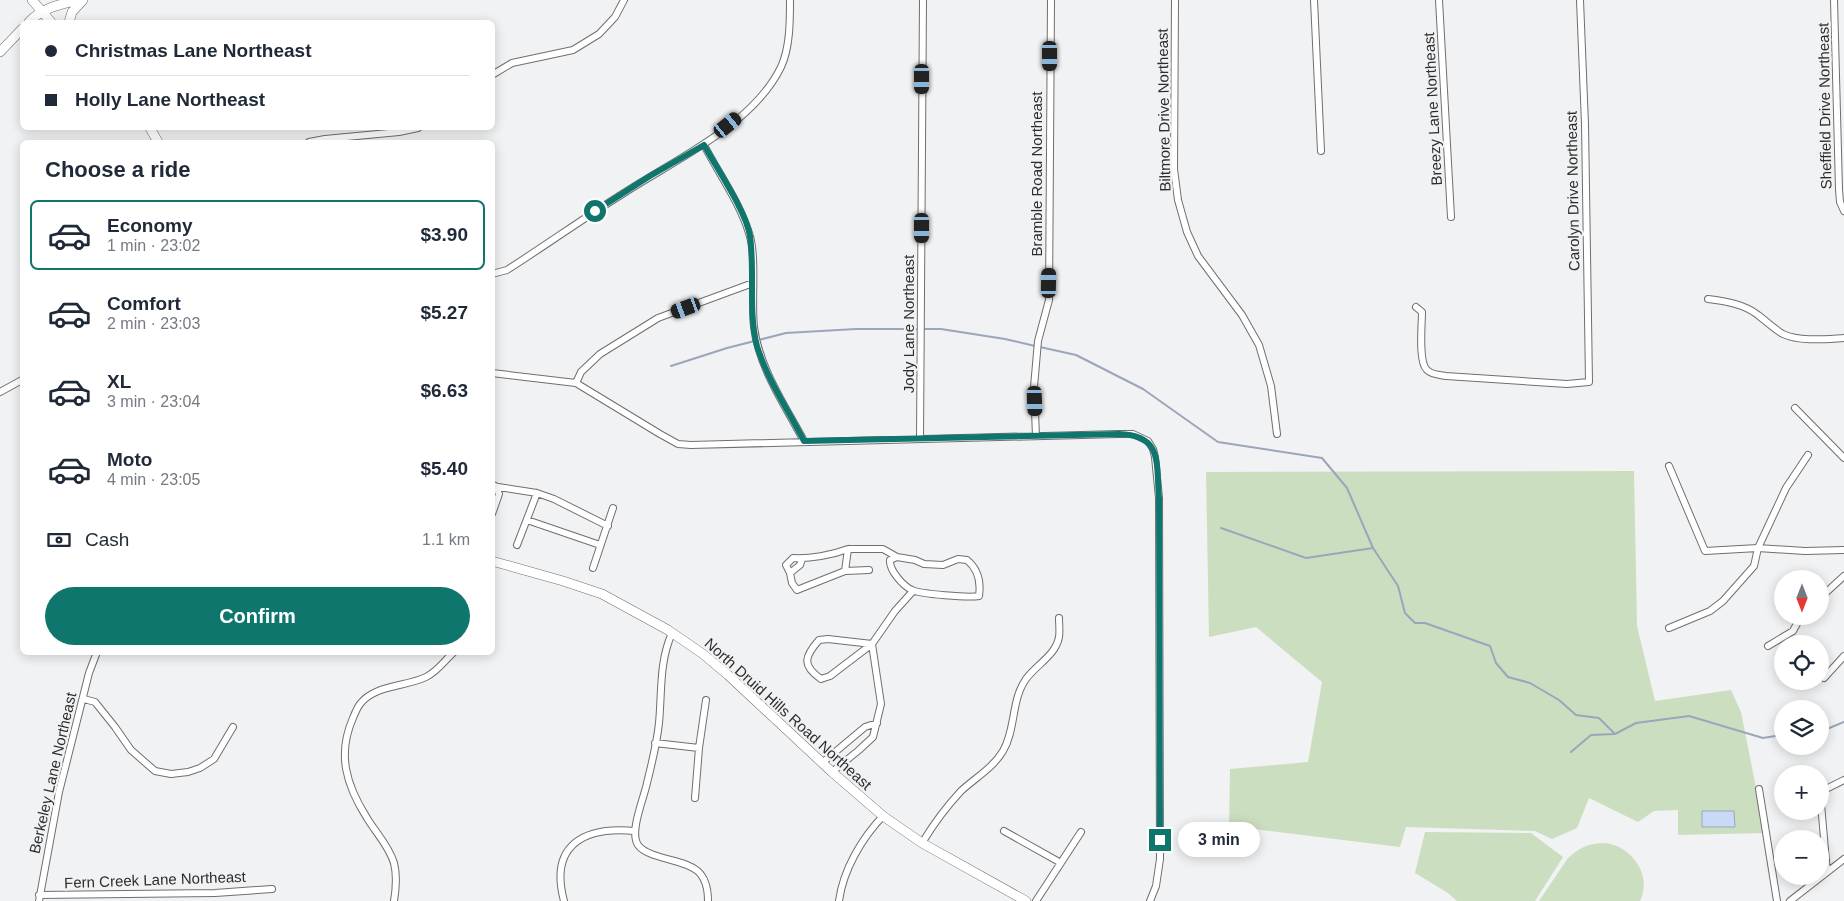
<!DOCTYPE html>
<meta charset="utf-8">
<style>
:root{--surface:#fff;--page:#f2f2f3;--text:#1f2937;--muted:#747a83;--line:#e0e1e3;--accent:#0f766e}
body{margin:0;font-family:Helvetica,sans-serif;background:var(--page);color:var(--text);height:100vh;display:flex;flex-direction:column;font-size:19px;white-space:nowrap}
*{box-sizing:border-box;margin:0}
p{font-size:16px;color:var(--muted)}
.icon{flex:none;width:28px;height:28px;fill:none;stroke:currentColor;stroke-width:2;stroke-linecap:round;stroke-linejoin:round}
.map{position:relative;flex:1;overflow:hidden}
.sheet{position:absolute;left:20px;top:140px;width:475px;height:515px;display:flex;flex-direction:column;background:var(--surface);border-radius:8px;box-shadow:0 2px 12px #0003}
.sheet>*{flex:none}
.guide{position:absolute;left:20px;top:20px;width:475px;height:110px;border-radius:8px;box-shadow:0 2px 12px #0003;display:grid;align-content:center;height:110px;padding:0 25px;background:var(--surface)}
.needle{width:32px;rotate:180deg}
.buttons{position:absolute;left:1774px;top:570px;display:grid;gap:10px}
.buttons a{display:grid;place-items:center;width:55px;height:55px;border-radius:50%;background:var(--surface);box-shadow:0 2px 12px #0003;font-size:25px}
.end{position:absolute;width:22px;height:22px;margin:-11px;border:6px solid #0f766e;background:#fff;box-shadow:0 0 0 2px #fff}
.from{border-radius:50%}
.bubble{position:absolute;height:35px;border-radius:18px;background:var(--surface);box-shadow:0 2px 12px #0003;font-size:16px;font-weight:600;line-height:35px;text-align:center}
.car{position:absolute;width:15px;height:30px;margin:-15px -8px;border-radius:6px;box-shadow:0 0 4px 1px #0007;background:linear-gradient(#222 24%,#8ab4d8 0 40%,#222 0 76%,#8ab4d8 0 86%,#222 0)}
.guide b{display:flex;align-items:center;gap:18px;height:48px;font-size:19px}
.guide b+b{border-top:1px solid var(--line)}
.guide i{width:12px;height:12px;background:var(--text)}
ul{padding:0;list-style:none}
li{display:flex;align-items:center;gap:15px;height:70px;margin:0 10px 8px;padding:0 15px;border:2px solid transparent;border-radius:8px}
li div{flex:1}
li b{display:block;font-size:19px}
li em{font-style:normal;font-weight:600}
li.on{border-color:var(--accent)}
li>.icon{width:45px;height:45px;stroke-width:1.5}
h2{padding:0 25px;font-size:22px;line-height:60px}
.pay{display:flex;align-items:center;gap:12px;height:55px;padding:0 25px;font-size:19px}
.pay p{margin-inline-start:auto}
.button{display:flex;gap:10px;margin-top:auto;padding:10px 25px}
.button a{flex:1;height:58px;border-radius:30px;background:var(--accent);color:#fff;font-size:20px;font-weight:600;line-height:58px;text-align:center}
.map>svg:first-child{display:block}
.green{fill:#ccdec0}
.water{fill:#c8daf6;stroke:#9aa6ba}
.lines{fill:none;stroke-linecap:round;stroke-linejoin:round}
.stream{stroke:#9aa6ba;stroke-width:2}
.minor-casing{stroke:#6f6f71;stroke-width:8}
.secondary-casing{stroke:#6f6f71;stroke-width:10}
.minor{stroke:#fff;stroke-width:6}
.secondary{stroke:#fff;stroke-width:9}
.route{stroke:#0f766e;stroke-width:6}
.labels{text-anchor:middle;stroke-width:4.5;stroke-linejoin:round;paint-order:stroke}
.street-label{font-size:15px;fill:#2d2d2e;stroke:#f1f2f3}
</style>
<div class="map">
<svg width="1844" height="901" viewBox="0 0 1844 901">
<rect width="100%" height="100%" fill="#f1f2f3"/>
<!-- green -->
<path class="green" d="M 1634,471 L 1637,626 L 1655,701 L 1731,690 L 1741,712 L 1765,833 L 1678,835 L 1678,810 L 1654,811 L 1638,822 L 1589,798 L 1577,828 L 1552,839 L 1535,831 L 1406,827 L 1400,847 L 1229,826 L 1230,769 L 1308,762 L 1322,682 L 1256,627 L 1209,637 L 1206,472 Z
M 1425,832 L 1531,833 L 1563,857 L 1535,901 L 1457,901 L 1448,893 L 1415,873 Z
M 1604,843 C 1631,845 1653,875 1640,901 L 1539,901 L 1568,858 C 1579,848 1589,843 1604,843 Z"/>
<!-- water -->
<path class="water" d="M 1702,811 L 1734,811 L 1735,827 L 1702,827 Z"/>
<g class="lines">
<!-- stream -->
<path class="stream" d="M 1040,347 L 1076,355 L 1143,389 L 1218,442 L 1322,458 L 1347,488 L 1373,548 L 1398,586 L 1405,613 L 1415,623 L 1425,623 L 1490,646 L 1496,663 L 1508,677 L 1530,683 L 1559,700 L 1576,715 L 1599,718 L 1615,734 L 1636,723 L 1689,716 L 1763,738 L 1782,735
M 671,366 L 727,348 L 786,333 L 856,329 L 941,329 L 1005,339 L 1035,346
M 1221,528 L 1306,558 L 1373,548
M 1820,730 L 1827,729 L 1844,722
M 1571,752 L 1591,735 L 1615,734"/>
<!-- minor casing -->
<g class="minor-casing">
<path id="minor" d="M 1175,0 L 1174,169 L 1178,200 L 1187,232 L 1198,256 L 1242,315 L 1259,345 L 1271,386 L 1277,434
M 1314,0 L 1321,151
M 1439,0 L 1451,217
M 1834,0 L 1839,189 L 1840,202 L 1844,211
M 492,75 L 512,63 L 573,50 L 599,34 L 615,17 L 624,0
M 309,142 L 325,139 L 399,132 L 418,128
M 704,145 C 719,174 739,201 749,233 C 757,257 751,300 754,327 C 759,368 785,405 804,441
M 492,274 L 507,270 C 546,245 584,218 624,193 C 676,159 753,125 781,67 C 790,48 790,21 790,0
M 1708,299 C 1725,301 1744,304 1758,315 C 1766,321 1774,329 1783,334 C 1800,342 1826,339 1844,338
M 1416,307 L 1422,312 C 1422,325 1418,362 1427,370 C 1432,375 1440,375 1446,376 L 1567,384 L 1589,382 L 1585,124 L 1580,0
M 492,373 L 576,383 L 660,434 L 678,444 L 691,445 L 1119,434 L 1133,434 L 1148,441 L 1153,449 L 1155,457 L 1159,498 L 1160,859 L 1156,886 L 1150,901
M 576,383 L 581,372 L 600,354 L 658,318 L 753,283
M 0,392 L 22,380
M 1795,408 L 1844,458
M 1036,436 L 1034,387 L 1038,341 L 1049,300 L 1051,0
M 920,438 L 923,0
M 1669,466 L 1705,551 L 1758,548 L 1805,551 L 1844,550
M 492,486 L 537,493 L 554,499 L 608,526
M 492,514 L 499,494 L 495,486
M 527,520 L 600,545
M 517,545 L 537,493
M 802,559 L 800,565 L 790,573 L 792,583 L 797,590 L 845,571 L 848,549 L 883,549 L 897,557 L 915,560 L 924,564 L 943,565 L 958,559 L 967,560 C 978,569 981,582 979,596 C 969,598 920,594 912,590 C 903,586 889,570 890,560 L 897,557
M 593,568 L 613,508
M 845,571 L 869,570
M 790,573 L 786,565 L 793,558 C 810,559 832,555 848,549
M 1820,598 L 1844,576
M 1669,628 L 1710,611 L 1723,601 L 1754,566 L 1758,548 L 1786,488 L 1808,455
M 672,633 C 659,662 662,692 659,723 C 657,743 652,763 647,783 C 644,798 629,832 638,845 C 642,851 649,853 654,855 C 683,865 708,862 708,901
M 828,639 L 872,644 L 830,676 L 821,679 C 801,665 805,656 819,640 Z
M 1768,646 L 1793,631 L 1801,616
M 1824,678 L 1844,656
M 84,699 L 95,702 L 115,727 L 131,750 L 155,771 L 171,774 L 188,772 L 200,768 L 214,759 L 233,727
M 655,743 L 699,748
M 822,763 L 865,727 L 877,723
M 832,772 L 859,750 L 873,737 L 881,704 L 872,644 L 895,611 L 913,591
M 1759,789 L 1777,901
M 1820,792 L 1844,780
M 1820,793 L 1827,872
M 695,798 L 699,748 L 706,700
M 1004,831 L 1061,863
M 922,843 C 933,825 946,807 961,791 C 975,778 993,768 1003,751 C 1016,729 1011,700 1026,679 C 1036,665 1056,655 1059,637 C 1060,631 1059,624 1059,618
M 39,895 L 215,893 L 272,889
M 39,901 L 59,792 L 89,673 L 97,652
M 394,901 C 396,889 397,875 394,863 C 389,846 376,833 367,818 C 346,785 337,754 353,718 C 355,713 357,708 360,704 C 374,685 405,687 426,677 C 438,671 444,661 454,652
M 564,901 C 549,845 584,826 635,831
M 839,901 C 843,870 862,838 883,816
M 1036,901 L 1081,832
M 1790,901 L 1844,859"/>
</g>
<!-- secondary casing -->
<g class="secondary-casing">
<path id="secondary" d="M 32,0 L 51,22
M 29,22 C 42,8 60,4 79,0
M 69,22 L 72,12 L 83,0
M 0,52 L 22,29
M 150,128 L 158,142
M 492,561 L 563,581 L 602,594 L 668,630 L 703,654 L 728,675 L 832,772 L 883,816 L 922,843 L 1026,901"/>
</g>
<!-- minor -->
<use href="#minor" class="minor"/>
<!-- secondary -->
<use href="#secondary" class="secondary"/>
</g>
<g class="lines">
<!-- route -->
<path class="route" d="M 595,211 L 650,176 L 704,145 C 717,169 746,211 750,236 C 755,271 748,312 757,346 C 767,379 788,410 804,441 L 1119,434 C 1163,435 1156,463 1159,498 L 1160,840"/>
</g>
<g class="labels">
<!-- street labels -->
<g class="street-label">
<text transform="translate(1825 106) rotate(-91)" y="5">Sheffield Drive Northeast</text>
<text transform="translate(1433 109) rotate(-93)" y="5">Breezy Lane Northeast</text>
<text transform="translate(1164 110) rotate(-91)" y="5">Biltmore Drive Northeast</text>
<text transform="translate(1037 174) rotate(-90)" y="5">Bramble Road Northeast</text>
<text transform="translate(1573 191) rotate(-91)" y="5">Carolyn Drive Northeast</text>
<text transform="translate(909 324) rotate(-90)" y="5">Jody Lane Northeast</text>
<text transform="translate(788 714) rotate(42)" y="5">North Druid Hills Road Northeast</text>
<text transform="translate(53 773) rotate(-77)" y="5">Berkeley Lane Northeast</text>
<text transform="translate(155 880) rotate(-2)" y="5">Fern Creek Lane Northeast</text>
</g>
</g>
</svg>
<div class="buttons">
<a><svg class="needle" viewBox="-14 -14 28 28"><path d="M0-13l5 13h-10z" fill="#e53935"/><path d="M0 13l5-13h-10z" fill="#747a83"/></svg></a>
<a><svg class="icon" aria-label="locate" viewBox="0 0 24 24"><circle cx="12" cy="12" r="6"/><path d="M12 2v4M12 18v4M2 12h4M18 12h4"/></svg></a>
<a><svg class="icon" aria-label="layers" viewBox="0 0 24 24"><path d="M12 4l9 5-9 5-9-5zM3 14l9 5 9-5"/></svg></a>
<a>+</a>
<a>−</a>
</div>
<i class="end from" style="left:595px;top:211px"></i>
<i class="end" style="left:1160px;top:840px"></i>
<div class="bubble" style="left:1178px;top:822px;width:82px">3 min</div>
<i class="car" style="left:1050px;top:56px;rotate:180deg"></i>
<i class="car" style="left:922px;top:79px;rotate:180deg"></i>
<i class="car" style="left:728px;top:125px;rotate:51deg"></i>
<i class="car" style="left:922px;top:228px;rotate:180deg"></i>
<i class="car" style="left:1049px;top:283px;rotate:1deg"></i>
<i class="car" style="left:686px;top:308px;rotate:250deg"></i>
<i class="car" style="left:1035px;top:401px;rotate:178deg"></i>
<div class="guide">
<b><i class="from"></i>Christmas Lane Northeast</b>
<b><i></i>Holly Lane Northeast</b>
</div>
<section class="sheet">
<h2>Choose a ride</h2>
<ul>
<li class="on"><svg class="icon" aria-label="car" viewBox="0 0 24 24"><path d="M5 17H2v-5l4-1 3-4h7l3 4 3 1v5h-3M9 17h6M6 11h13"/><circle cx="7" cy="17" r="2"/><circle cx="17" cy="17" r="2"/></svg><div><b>Economy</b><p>1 min · 23:02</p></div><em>$3.90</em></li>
<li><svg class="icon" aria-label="car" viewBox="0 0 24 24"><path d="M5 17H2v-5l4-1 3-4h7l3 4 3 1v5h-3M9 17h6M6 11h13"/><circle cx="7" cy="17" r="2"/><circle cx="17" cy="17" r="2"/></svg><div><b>Comfort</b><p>2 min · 23:03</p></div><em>$5.27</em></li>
<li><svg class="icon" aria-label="car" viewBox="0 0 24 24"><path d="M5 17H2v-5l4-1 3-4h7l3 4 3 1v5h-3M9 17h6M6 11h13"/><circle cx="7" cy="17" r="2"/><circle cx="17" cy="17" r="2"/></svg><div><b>XL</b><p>3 min · 23:04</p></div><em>$6.63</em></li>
<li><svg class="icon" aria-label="car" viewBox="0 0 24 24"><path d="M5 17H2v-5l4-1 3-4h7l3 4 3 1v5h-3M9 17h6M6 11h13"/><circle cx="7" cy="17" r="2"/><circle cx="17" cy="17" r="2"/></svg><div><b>Moto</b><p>4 min · 23:05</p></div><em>$5.40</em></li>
</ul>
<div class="pay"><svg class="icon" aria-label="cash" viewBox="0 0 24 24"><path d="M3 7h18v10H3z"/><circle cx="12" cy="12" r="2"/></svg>Cash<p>1.1 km</p></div>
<div class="button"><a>Confirm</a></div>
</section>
</div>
